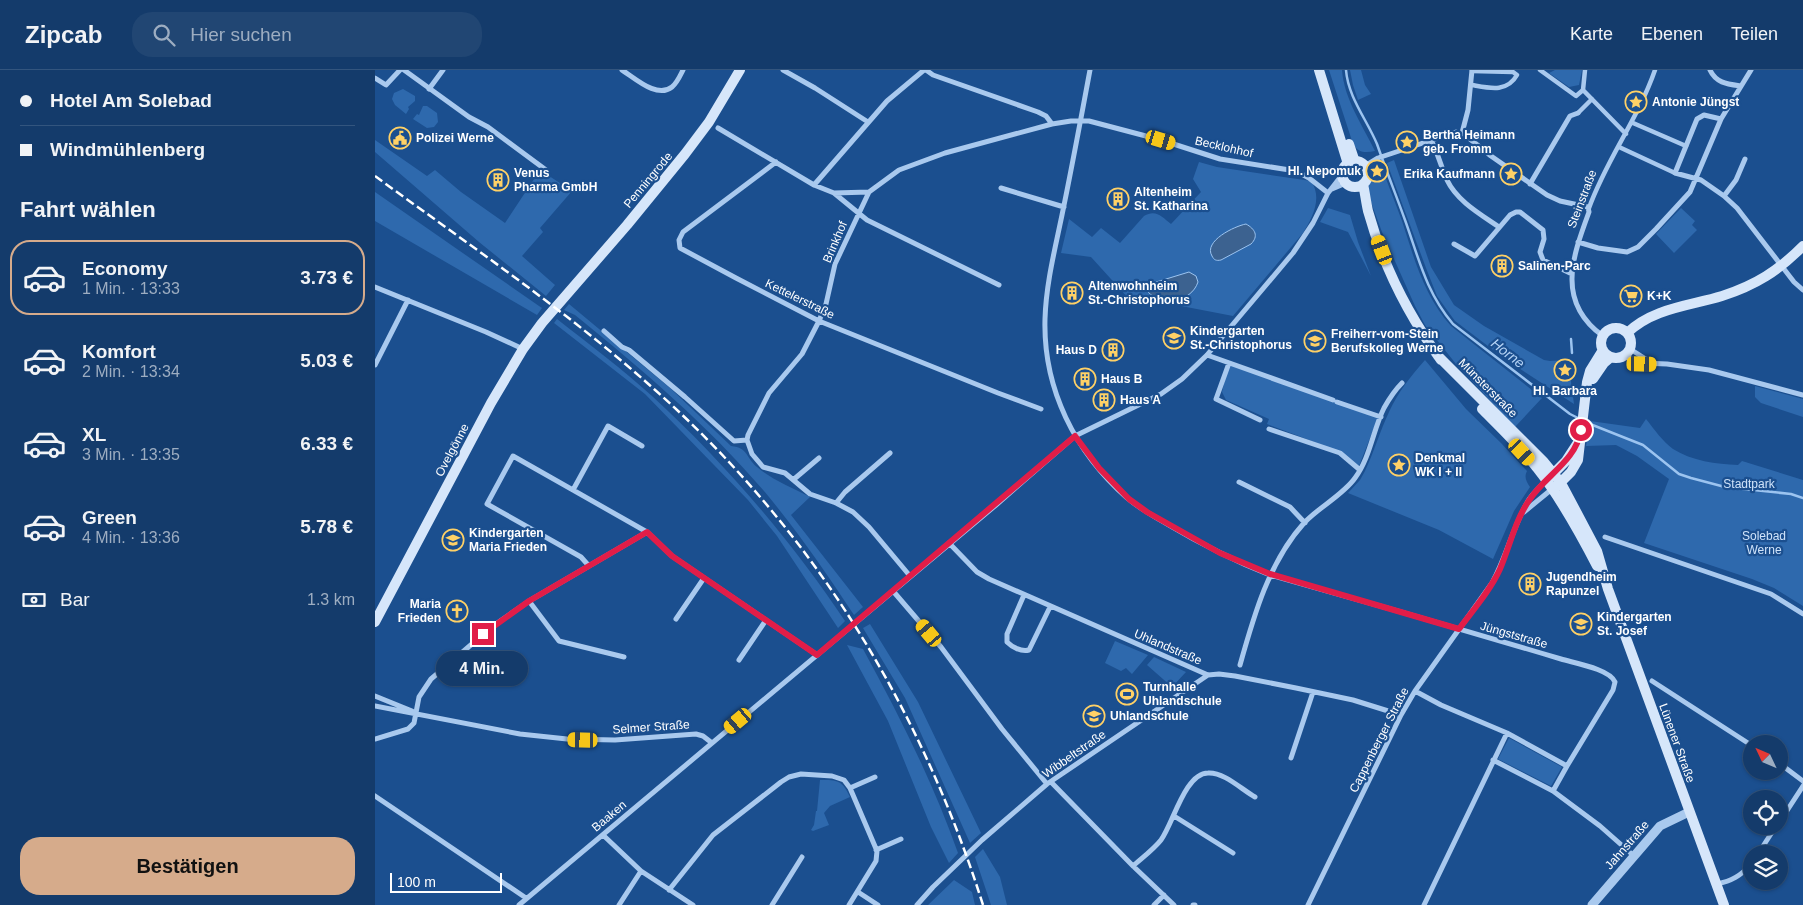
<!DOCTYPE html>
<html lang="de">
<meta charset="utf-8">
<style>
:root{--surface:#143b6b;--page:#214673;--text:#f1f3f6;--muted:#9dadc1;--line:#33557e;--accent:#d6ab8b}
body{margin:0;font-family:Helvetica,sans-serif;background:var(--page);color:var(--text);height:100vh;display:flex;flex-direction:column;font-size:19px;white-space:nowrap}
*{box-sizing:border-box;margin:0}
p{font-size:16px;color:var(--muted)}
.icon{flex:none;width:28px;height:28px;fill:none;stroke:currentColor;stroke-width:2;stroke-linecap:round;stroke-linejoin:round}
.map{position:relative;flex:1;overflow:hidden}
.drawer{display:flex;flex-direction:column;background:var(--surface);width:375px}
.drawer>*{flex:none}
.banner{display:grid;align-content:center;height:110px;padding:0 20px;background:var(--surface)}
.needle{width:32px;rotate:314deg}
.tools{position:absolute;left:1368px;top:665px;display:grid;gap:10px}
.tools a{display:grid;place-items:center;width:45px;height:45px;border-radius:50%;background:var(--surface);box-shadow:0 1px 4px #0004,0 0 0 1px var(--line);font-size:25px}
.scale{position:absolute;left:15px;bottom:12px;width:112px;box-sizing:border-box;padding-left:5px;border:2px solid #fff;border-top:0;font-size:14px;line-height:18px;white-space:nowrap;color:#fff;-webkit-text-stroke:4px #1b4f8f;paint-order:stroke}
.end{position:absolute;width:22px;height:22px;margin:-11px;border:6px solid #e11d48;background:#fff;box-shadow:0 0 0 2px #fff}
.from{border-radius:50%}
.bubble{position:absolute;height:35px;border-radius:18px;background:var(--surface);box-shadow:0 1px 4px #0004,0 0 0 1px var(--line);font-size:16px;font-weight:600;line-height:35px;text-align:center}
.car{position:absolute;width:15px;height:30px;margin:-15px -8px;border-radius:6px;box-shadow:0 0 4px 1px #0007;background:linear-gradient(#f5c518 24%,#345 0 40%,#f5c518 0 76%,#345 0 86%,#f5c518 0)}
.banner b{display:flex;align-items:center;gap:18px;height:48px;font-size:19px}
.banner b+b{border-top:1px solid var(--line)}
.banner i{width:12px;height:12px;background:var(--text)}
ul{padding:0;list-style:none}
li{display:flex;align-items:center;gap:15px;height:75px;margin:0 10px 8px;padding:0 10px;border:2px solid transparent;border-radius:20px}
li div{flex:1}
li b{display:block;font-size:19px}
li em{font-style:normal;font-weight:600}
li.selected{border-color:var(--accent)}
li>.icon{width:45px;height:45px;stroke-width:1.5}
h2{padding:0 20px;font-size:22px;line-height:60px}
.pay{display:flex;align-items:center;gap:12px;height:55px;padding:0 20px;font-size:19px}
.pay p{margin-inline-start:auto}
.cta{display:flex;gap:10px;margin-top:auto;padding:10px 20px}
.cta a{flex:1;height:58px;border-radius:20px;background:var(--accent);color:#111;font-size:20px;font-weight:600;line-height:58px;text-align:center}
header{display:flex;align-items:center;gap:30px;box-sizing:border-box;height:70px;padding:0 25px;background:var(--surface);border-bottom:1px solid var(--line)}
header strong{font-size:24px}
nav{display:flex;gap:28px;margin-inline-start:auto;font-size:18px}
.search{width:350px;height:45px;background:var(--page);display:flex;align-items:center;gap:12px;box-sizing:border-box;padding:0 18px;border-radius:20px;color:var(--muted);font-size:19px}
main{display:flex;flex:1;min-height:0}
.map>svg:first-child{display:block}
.green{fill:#2e69ad}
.water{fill:#3c6290;stroke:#9cc4f0}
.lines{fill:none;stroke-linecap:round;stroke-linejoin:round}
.stream{stroke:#9cc4f0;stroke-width:2.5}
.pedestrian{stroke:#a9c9ee;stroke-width:4.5}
.minor{stroke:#a9c9ee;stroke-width:5}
.tertiary{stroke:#a9c9ee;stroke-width:9}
.secondary{stroke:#d6e6fa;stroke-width:10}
.rail{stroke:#fff;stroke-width:2.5;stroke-dasharray:9 4;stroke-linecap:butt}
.route{stroke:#e11d48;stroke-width:6}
.labels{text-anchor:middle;stroke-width:4.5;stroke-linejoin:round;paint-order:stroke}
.poi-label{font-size:12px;font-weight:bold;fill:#fff;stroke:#1b4f8f;text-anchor:start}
.street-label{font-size:12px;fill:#fff;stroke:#1b4f8f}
.park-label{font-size:12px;fill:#cfe3fa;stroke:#1b4f8f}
.water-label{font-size:14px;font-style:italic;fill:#b5d3f5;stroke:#1b4f8f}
</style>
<header>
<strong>Zipcab</strong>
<div class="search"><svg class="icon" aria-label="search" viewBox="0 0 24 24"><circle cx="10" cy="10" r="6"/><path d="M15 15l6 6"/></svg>Hier suchen</div>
<nav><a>Karte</a><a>Ebenen</a><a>Teilen</a></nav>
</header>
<main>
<section class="drawer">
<div class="banner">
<b><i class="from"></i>Hotel Am Solebad</b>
<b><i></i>Windmühlenberg</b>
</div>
<h2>Fahrt wählen</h2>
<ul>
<li class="selected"><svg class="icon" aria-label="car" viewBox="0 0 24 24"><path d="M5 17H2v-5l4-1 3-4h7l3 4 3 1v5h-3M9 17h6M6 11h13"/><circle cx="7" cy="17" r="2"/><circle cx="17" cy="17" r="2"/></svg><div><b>Economy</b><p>1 Min. · 13:33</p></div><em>3.73 €</em></li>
<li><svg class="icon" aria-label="car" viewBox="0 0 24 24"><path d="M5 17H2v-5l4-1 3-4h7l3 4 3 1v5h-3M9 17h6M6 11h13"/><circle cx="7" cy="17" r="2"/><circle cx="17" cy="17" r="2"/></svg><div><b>Komfort</b><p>2 Min. · 13:34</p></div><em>5.03 €</em></li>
<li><svg class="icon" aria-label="car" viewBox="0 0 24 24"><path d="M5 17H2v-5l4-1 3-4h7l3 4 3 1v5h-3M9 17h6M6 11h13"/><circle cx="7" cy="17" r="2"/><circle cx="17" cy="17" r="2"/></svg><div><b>XL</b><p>3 Min. · 13:35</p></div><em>6.33 €</em></li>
<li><svg class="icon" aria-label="car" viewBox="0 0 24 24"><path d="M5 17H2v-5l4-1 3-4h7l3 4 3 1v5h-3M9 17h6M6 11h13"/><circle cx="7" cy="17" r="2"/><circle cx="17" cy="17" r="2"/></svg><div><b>Green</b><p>4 Min. · 13:36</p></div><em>5.78 €</em></li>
</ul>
<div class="pay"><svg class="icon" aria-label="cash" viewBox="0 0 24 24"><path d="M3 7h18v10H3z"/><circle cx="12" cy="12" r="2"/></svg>Bar<p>1.3 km</p></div>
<div class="cta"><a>Bestätigen</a></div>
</section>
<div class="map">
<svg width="1428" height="835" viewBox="0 0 1428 835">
<rect width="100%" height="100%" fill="#1b4f8f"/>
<!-- green -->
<path class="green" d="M 954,0 L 967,0 C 969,29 988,56 1000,81 C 991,83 983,83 978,74 Z
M 975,0 L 986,0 L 990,15 L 996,24 L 983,30 L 978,15 Z
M 1180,0 L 1207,0 L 1204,15 L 1194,17 L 1174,3 Z
M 28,19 L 40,26 L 40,31 L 33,37 L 34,39 L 31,44 L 20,35 L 17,29 L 19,23 Z
M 48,36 L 52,36 L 62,43 L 63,52 L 59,57 L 52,58 L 38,49 L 42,44 L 44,45 Z
M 0,70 L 52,106 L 60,100 L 86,122 L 130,153 L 165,100 L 197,121 L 165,158 L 168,162 L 147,186 L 180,215 L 171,226 L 104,172 L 0,82 Z
M 1019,90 L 1056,197 L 1079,235 L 1109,256 L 1169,290 L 1175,291 L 1193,290 L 1199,334 L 1130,289 L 1080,251 L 1072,240 L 1062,226 L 1051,198 L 1012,93 Z
M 824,92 L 842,97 L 936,111 C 948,128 937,148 928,163 L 858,246 L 775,230 L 755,230 L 716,187 L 686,183 L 694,149 L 717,167 L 726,158 L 745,173 L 769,146 C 781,139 787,147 796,154 L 826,122 L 818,109 Z
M 1006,96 C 1013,114 1020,132 1027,151 C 1039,188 1049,226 1076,256 L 1167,328 L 1140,357 L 1081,294 L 1050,255 L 1040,236 L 1007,162 L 993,124 L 993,116 L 999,100 Z
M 0,122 L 164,236 L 167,238 L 162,245 L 0,151 Z
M 953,138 L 975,145 L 983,172 L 996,206 L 973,162 L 945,152 Z
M 1306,138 L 1320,151 L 1317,155 L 1322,160 L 1299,183 L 1281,164 Z
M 194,234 L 295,318 L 356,376 C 374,378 370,387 382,397 C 397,410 418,418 435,427 L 416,445 L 488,537 L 479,545 C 452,504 425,465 394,427 C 337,359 269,301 200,245 L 189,240 Z
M 182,249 C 214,274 247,299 277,326 C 350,393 415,469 470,551 L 463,558 L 402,466 L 373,430 L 270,324 L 179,253 Z
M 1050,290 L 1091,339 L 1126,373 L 1152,401 C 1149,407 1151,411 1155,417 L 1139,441 L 1118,489 L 1064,460 L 973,423 L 985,410 L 990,401 C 999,382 1005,361 1014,342 C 1023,322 1036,306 1050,290 Z
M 854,293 L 1006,347 L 999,358 L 984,396 L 966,382 L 892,354 L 894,349 L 851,330 L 847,322 Z
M 1380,316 L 1428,329 L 1428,347 L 1386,333 L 1380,327 Z
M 1271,349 C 1279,359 1288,372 1298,379 C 1317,391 1341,394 1363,395 L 1367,391 L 1428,410 L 1428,536 L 1399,518 L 1377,509 L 1269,473 L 1294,409 L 1262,386 L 1241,375 L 1211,376 L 1215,351 L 1265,358 Z
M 495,554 L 543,632 L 606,763 L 595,773 L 530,628 L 488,558 Z
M 740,571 L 773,585 L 757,604 L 751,598 L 746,601 L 730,593 Z
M 472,575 L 488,579 C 524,645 558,712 583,783 L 574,793 L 556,757 L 513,651 Z
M 779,587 L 811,602 L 797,617 L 772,595 Z
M 1134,668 L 1187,697 L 1176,716 L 1123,689 Z
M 445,710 C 463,710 467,710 475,727 L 455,736 L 449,743 L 454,755 L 438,761 L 436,760 L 439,755 L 441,741 L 442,741 Z
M 608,779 L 625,807 L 632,835 L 616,835 L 600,787 Z
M 579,810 L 597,822 L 600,835 L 553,835 Z"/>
<!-- water -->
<path class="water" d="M 871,154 C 880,159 884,166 876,174 L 846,190 C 841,191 839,190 837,186 C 828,171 860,156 871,154 Z
M 814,202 L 821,206 L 823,212 C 816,233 786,236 773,222 L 773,219 L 778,213 Z"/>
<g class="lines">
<!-- stream -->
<path class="stream" d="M 971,0 C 973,27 992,50 1002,74 C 1011,100 1021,125 1030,150 C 1044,189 1051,222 1078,254 L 1195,344 L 1205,349
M 1196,269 L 1197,283
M 1210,352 L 1268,375 L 1304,404 L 1316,408 L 1350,417 L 1416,424 L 1428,428"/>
<!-- pedestrian -->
<path class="pedestrian" d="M 1165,0 L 1201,26 L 1208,20 L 1210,0
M 1097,15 C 1114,18 1132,23 1142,5 L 1138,2 L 1097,1
M 1208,20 L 1251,64
M 1203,43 L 1217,29
M 1258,53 L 1311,76
M 1244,77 L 1300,103
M 1214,138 C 1231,90 1263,49 1280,0"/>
<!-- minor -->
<path class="minor" d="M 29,0 L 94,47 L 113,57 L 171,100
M 247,0 C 260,8 282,29 297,17 C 302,13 305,6 308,0
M 408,0 L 440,18 L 493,52
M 551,0 L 558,5 L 663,42 L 671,46 L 677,54
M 715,0 C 706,48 697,97 687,145 C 680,179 671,214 670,249 C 668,319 700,382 752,428 C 765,439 780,447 794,455 C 826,474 860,491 895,505 C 992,532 1089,560 1186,589 C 1199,593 1235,599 1240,612 L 1238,620 L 1192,696
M 1335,0 C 1341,13 1352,14 1366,16
M 0,8 L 11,15 L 25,0
M 54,19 L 68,0
M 1346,49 L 1329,45 L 1322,49 L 1300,103 L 1326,110 L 1349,126 L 1362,138 L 1419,212 L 1428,220
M 343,58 L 439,115 L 459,123 L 492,150 L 624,215
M 1087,63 L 1093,40 L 1097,0
M 1056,70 C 1063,83 1066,97 1072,110 C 1082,131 1105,144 1124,157
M 401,92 L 308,162 L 304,170 L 305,178 L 361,208 L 444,251 L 623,323 L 666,339
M 990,96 L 1003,88 L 1081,62 L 1090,65 L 1116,86 L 1172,125 L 1185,131 L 1213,137 L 1214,142 C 1197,188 1181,232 1228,266
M 1155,114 L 1195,46 L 1203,43
M 439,115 L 512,31 L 549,0
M 626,118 L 689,137
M 957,119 L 971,113
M 459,123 L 494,122
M 1349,126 L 1361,110 L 1370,89
M 1203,172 L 1223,178 L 1252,182 L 1263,177 L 1281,159 L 1315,122 L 1346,49 L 1376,0
M 1079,174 L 1100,186 L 1135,145 L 1141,142 L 1145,142 L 1168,160 L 1169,169 L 1165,182 L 1168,190 L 1197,204
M 0,217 L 111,262 L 148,279
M 229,261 L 247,277 L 254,280 L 310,327 L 359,371 L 372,370
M 1255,279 L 1277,293
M 832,285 L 958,330
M 1248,286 L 1267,293 L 1292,294 L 1334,300 L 1428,325
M 854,293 L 841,329 L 885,350
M 0,295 L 33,230
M 962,332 L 1006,347
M 894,359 L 965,383 L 985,400
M 418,410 L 444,388
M 864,412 L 915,437 L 930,453
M 198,420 L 233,356 L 267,376
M 461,433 L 470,422 L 515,383
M 1149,442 L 1177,419
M 1230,467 L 1396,524 L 1428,544
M 574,473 L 602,502 L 614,509 L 833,605 L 844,604 L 860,606 L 921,618 L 978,630 L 1026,645
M 214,496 L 206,487 L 112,434 L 138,386 L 272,462 L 297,486 L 442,585
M 535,506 L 494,457 L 478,442 L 461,433 L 435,424 L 410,403 L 388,397 L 377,384 L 372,370 L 373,365 L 394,323 L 427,284 L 444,251 L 451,234 L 460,194 L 494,122 L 524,100 L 570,83 L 677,54 L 696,51 L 714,51 L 786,70 L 845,89 L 921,101 L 934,108 L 953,123
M 518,521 L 566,577 L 627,659 L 672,714
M 649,525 L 632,564 L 632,572 C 637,577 646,582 654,580 L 675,537
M 154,531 L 184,571 L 249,587
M 301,549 L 329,508
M 364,590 L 391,550
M 865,595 C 879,545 894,492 929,453 C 944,437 968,425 980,408 C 995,388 998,360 1009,338 C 1014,329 1020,320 1027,313
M 1277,611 L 1376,675
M 1040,621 L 1066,635 L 1132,663 L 1192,696 L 1178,721 L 1118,690
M 0,626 L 37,641
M 0,636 L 145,664 L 192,669 L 240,670 L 321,664 L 328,666 L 337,673
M 0,669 L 33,659 L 39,653 L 44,627 L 56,609 L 118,556 L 154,531 L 272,462
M 916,688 L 938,622
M 1404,693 L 1428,711
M 676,712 L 758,796 L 799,835
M 475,718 L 500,707
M 1178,721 L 1225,756 L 1259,786
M 0,726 L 151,828
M 799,746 L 858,783
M 1404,753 L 1428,716
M 228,765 L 266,801 L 318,835
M 501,780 L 526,769
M 1383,784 L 1401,756
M 758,796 C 767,788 779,779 786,770 C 798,754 810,703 833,703 C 849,702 866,719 880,727
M 1342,814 C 1356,811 1366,806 1376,794
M 294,820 L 338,765 L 406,712 L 414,707 L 426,704 L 457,706 L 469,710 L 475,718 L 502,781 L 501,791 L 474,835
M 483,822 L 503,835
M 144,835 L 621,435 L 700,366 L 786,324 L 807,309 L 832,285 L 918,183 L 938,153 L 953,123 L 967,105
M 244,835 L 266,801
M 397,835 L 427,787
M 542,835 L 558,817 L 607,770 L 672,714 L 833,605
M 779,835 L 789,825
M 818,835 L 820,835
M 933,835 L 1026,645 L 1040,621 L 1117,513 C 1132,486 1138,456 1153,431 C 1158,423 1165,417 1171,410
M 1049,835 L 1132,663"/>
<!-- tertiary -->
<path class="tertiary" d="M 1217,835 L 1285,756 L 1314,742"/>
<!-- secondary -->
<path class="secondary" d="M 944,0 L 973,94
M 974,74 L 980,92
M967 104a13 13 0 1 1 26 0a13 13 0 1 1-26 0Z
M 988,114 C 990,123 991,132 993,141 C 1008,195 1033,245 1066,290
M1226 273a15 15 0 1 1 30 0a15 15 0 1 1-30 0Z
M 1252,263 C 1278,238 1314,236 1347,226 C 1381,215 1403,201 1428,176
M 1063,286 L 1168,391 L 1186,413 L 1222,481 L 1233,519 L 1349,835
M 1218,309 L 1229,293 L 1236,287
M 1107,339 C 1126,358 1146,377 1162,398 C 1186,428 1205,463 1222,496
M 1174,408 L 1191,391 L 1204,371
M 1182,416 L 1196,402 L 1203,390 L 1212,312 L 1215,301 L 1228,280
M 0,552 L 116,333 L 148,279 L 167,253 L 252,155 L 310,84 L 334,52 L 365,0"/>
<!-- rail -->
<path class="rail" d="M 0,106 C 94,175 192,241 279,319 C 437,459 545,635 608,835"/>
</g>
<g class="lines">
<!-- route -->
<path class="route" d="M 108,564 L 154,531 L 272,462 L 297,486 L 442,585 L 700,366 L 724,398 L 754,429 L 772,442 L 845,483 L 895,504 L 1084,559 C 1098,540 1115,521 1125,499 C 1135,476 1140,450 1155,429 C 1171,405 1201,391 1206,360"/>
</g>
<!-- icons -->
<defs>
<g id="sight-ring" transform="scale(1.125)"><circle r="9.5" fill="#1b4f8f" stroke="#ffd166" stroke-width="1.5"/><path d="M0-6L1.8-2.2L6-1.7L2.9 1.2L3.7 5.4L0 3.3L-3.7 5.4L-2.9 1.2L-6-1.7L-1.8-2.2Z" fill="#ffd166"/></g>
<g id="civic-ring" transform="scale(1.125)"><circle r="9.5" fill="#1b4f8f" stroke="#ffd166" stroke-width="1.5"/><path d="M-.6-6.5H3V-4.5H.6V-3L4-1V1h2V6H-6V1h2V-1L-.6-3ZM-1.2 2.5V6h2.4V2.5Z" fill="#ffd166"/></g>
<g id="building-ring" transform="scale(1.125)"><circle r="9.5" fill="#1b4f8f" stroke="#ffd166" stroke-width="1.5"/><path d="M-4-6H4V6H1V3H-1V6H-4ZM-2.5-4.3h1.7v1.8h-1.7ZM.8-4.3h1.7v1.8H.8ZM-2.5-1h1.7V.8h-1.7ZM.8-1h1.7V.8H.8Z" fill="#ffd166"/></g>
<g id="supermarket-ring" transform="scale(1.125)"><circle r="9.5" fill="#1b4f8f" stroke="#ffd166" stroke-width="1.5"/><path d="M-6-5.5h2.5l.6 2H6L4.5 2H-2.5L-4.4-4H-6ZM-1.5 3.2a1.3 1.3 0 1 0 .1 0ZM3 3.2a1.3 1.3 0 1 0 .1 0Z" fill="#ffd166"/></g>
<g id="school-ring" transform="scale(1.125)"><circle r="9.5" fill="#1b4f8f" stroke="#ffd166" stroke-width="1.5"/><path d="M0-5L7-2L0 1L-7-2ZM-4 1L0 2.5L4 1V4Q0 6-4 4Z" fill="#ffd166"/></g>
<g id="church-ring" transform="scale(1.125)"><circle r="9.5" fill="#1b4f8f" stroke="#ffd166" stroke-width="1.5"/><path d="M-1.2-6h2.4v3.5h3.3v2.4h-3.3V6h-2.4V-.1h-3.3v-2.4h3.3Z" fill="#ffd166"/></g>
<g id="stadium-ring" transform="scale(1.125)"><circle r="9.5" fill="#1b4f8f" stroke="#ffd166" stroke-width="1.5"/><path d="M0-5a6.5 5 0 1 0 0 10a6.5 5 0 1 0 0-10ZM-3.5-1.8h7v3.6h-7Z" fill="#ffd166"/></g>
</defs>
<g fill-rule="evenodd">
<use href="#sight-ring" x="1261" y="32"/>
<use href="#civic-ring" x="25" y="68"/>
<use href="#sight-ring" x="1032" y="72"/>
<use href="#sight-ring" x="1002" y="101"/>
<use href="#sight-ring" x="1136" y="104"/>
<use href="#building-ring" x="123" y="110"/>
<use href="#building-ring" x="743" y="129"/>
<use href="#building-ring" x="1127" y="196"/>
<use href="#building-ring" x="697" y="223"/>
<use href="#supermarket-ring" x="1256" y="226"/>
<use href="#school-ring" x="799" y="268"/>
<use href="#school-ring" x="940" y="271"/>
<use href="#building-ring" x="738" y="280"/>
<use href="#sight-ring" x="1190" y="300"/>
<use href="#building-ring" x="710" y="309"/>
<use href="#building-ring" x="729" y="330"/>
<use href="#sight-ring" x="1024" y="395"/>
<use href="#school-ring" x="78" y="470"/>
<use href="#building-ring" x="1155" y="514"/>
<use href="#church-ring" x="82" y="541"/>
<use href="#school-ring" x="1206" y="554"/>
<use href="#stadium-ring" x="752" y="624"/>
<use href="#school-ring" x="719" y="646"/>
</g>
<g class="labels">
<!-- poi labels -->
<g class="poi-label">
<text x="1277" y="36">Antonie Jüngst</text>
<text x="1048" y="69">Bertha Heimann<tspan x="1048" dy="14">geb. Fromm</tspan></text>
<text x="41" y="72">Polizei Werne</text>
<text x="986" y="105" text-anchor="end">Hl. Nepomuk</text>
<text x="139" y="107">Venus<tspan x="139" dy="14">Pharma GmbH</tspan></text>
<text x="1120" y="108" text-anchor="end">Erika Kaufmann</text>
<text x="759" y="126">Altenheim<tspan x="759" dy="14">St. Katharina</tspan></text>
<text x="1143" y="200">Salinen-Parc</text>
<text x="713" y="220">Altenwohnheim<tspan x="713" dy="14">St.-Christophorus</tspan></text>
<text x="1272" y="230">K+K</text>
<text x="815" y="265">Kindergarten<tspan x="815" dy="14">St.-Christophorus</tspan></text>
<text x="956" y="268">Freiherr-vom-Stein<tspan x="956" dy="14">Berufskolleg Werne</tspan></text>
<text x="722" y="284" text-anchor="end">Haus D</text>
<text x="726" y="313">Haus B</text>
<text x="1190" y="325" text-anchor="middle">Hl. Barbara</text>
<text x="745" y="334">Haus A</text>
<text x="1040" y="392">Denkmal<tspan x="1040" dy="14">WK I + II</tspan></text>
<text x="94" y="467">Kindergarten<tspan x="94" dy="14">Maria Frieden</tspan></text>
<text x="1171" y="511">Jugendheim<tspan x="1171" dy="14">Rapunzel</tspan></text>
<text x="66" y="538" text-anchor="end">Maria<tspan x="66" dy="14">Frieden</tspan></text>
<text x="1222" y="551">Kindergarten<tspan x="1222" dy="14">St. Josef</tspan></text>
<text x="768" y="621">Turnhalle<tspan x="768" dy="14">Uhlandschule</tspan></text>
<text x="735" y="650">Uhlandschule</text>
</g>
<!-- street labels -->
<g class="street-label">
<text transform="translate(849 77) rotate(13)" y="4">Becklohhof</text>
<text transform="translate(273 110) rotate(-50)" y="4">Penningrode</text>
<text transform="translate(1207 129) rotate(-69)" y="4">Steinstraße</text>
<text transform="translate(460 172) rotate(-67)" y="4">Brinkhof</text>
<text transform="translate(425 229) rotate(26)" y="4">Kettelerstraße</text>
<text transform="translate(1113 318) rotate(45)" y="4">Münsterstraße</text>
<text transform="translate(77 380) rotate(-62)" y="4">Ovelgönne</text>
<text transform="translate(1139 565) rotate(16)" y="4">Jüngststraße</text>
<text transform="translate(793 577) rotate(23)" y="4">Uhlandstraße</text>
<text transform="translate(276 657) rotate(-4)" y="4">Selmer Straße</text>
<text transform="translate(1004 670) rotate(-63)" y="4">Cappenberger Straße</text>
<text transform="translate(1302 673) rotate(70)" y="4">Lünener Straße</text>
<text transform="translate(699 684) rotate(-35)" y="4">Wibbeltstraße</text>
<text transform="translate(234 746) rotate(-40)" y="4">Baaken</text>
<text transform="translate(1252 775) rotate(-49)" y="4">Jahnstraße</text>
</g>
<!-- park labels -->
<g class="park-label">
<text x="1374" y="418">Stadtpark</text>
<text x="1389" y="470">Solebad<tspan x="1389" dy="14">Werne</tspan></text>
</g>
<!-- water labels -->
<g class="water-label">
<text transform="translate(1133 283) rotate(38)" y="5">Horne</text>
</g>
</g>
</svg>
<div class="tools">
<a><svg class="needle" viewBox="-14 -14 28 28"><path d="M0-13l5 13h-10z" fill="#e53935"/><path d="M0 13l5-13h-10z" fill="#9dadc1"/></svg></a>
<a><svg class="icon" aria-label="locate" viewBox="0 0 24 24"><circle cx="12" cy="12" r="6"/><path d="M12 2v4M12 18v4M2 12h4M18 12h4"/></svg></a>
<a><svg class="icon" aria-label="layers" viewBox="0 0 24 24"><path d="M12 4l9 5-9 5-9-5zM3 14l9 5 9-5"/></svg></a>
</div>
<div class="scale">100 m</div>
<i class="end from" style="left:1206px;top:360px"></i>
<i class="end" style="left:108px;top:564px"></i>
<div class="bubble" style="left:61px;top:581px;width:92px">4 Min.</div>
<i class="car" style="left:786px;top:70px;rotate:107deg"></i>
<i class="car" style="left:1007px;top:180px;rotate:339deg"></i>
<i class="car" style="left:1267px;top:294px;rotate:91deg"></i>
<i class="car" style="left:1147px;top:382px;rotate:137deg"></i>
<i class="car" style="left:554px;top:563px;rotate:320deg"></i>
<i class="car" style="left:363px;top:651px;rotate:230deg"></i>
<i class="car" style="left:208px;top:670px;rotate:271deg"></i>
</div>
</main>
